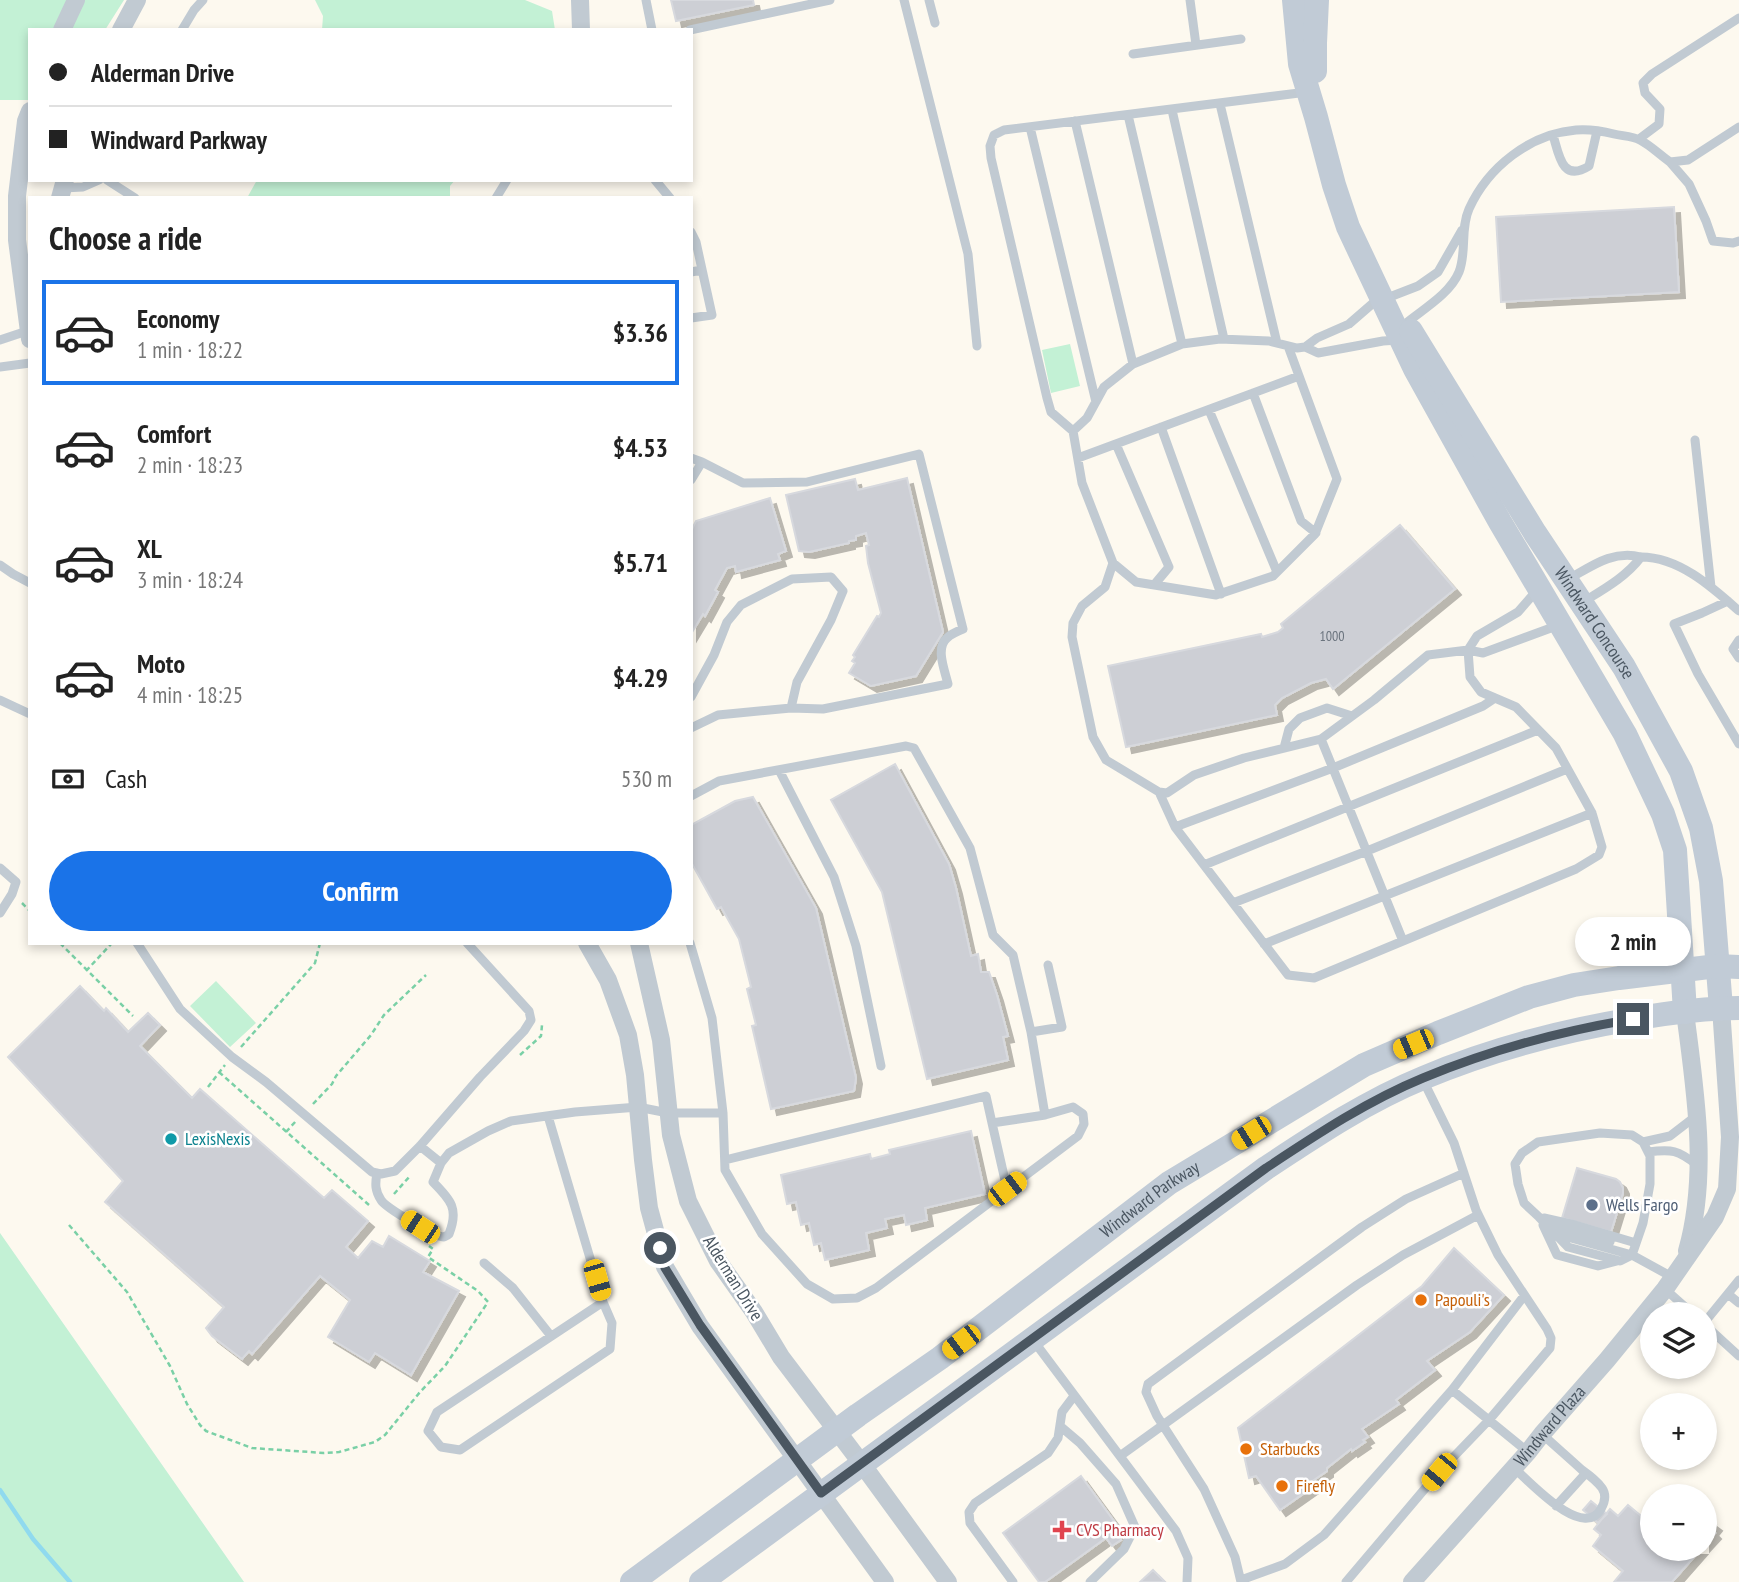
<!DOCTYPE html>
<meta charset="utf-8">
<style>
:root{--surface:#fff;--page:#f2f2f2;--text:#222;--muted:#767676;--line:#e0e0e0;--accent:#1a73e8}
body{margin:0;font-family:"PT Sans Narrow",sans-serif;background:var(--page);color:var(--text);height:100vh;display:flex;flex-direction:column;font-size:26px;white-space:nowrap}
*{box-sizing:border-box;margin:0}
p{font-size:23px;color:var(--muted)}
.icon{flex:none;width:38px;height:38px;fill:none;stroke:currentColor;stroke-width:2;stroke-linecap:round;stroke-linejoin:round}
.map{position:relative;flex:1;overflow:hidden}
.side{position:absolute;left:28px;top:196px;width:665px;height:749px;display:flex;flex-direction:column;background:var(--surface);border-radius:0px;box-shadow:0 4px 10px #0003}
.side>*{flex:none}
.top-card{position:absolute;left:28px;top:28px;width:665px;height:154px;border-radius:0px;box-shadow:0 4px 10px #0003;display:grid;align-content:center;height:154px;padding:0 21px;background:var(--surface)}
.buttons{position:absolute;left:1640px;top:1302px;display:grid;gap:14px}
.buttons a{display:grid;place-items:center;width:77px;height:77px;border-radius:50%;background:var(--surface);box-shadow:0 4px 10px #0003;font-size:35px}
.end{position:absolute;width:32px;height:32px;margin:-16px;border:9px solid #4a5661;background:#fff;box-shadow:0 0 0 4px #fff}
.from{border-radius:50%}
.bubble{position:absolute;height:49px;border-radius:24px;background:var(--surface);box-shadow:0 4px 10px #0003;font-size:23px;font-weight:600;line-height:49px;text-align:center}
.car{position:absolute;width:21px;height:42px;margin:-21px -10px;border-radius:9px;box-shadow:0 0 5px 2px #0007;background:linear-gradient(#f5c518 24%,#345 0 40%,#f5c518 0 76%,#345 0 86%,#f5c518 0)}
.top-card b{display:flex;align-items:center;gap:24px;height:66px;font-size:26px}
.top-card b+b{border-top:2px solid var(--line)}
.top-card i{width:18px;height:18px;background:var(--text)}
ul{padding:0;list-style:none}
li{display:flex;align-items:center;gap:21px;height:105px;margin:0 14px 10px;padding:0 7px;border:4px solid transparent;border-radius:0px}
li div{flex:1}
li b{display:block;font-size:26px}
li em{font-style:normal;font-weight:600}
li.selected{border-color:var(--accent)}
li>.icon{width:63px;height:63px;stroke-width:1.5}
h2{padding:0 21px;font-size:32px;line-height:84px}
.pay{display:flex;align-items:center;gap:18px;height:77px;padding:0 21px;font-size:26px}
.pay p{margin-inline-start:auto}
.action{display:flex;gap:14px;margin-top:auto;padding:14px 21px}
.action a{flex:1;height:80px;border-radius:42px;background:var(--accent);color:#fff;font-size:28px;font-weight:600;line-height:80px;text-align:center}
.map>svg:first-child{display:block}
.commercial{fill:#fdf9ef;fill-rule:evenodd}
.green{fill:#c3f1d5}
.lines{fill:none;stroke-linecap:round;stroke-linejoin:round}
.stream{stroke:#90daee;stroke-width:4.5}
.building{fill:#cdcfd5;stroke:#d7d9de;stroke-width:2;filter:url(#shadow)}
.path{stroke:#7ad0a6;stroke-width:2.5;stroke-dasharray:5 3.5;stroke-linecap:butt}
.lane{stroke:#c1cad2;stroke-width:9}
.street{stroke:#c1cad2;stroke-width:18}
.secondary{stroke:#c1cbd6;stroke-width:24}
.route{stroke:#4a5661;stroke-width:9}
.culture-dot{fill:#0f9aa8;stroke:#fff;stroke-width:2.5}
.service-dot{fill:#5c6f8a;stroke:#fff;stroke-width:2.5}
.food-dot{fill:#e8710a;stroke:#fff;stroke-width:2.5}
.health-dot{fill:#e0444e;stroke:#fff;stroke-width:2.5}
.labels{text-anchor:middle;stroke-width:5;stroke-linejoin:round;paint-order:stroke}
.number-label{font-size:14px;fill:#6b747e}
.street-label{font-size:18px;fill:#4a5661;stroke:#fff}
.culture-label{font-size:18px;fill:#0d838f;stroke:#fff;text-anchor:start}
.service-label{font-size:18px;fill:#4e5e75;stroke:#fff;text-anchor:start}
.food-label{font-size:18px;fill:#c56008;stroke:#fff;text-anchor:start}
.health-label{font-size:18px;fill:#be3a42;stroke:#fff;text-anchor:start}
</style>
<div class="map">
<svg width="1739" height="1582" viewBox="0 0 1739 1582">
<defs>
<filter id="shadow"><feDropShadow dx="6" dy="6" stdDeviation="0" flood-color="#0004"/></filter>
</defs>
<rect width="100%" height="100%" fill="#f5f3f3"/>
<!-- commercial -->
<path class="commercial" d="M 124,0 L 1739,0 L 1739,1582 L 244,1582 L 0,1233 L 0,100 L 30,100 L 30,180 L 691,180 L 691,30 L 105,30 ZM 30,198 L 691,198 L 691,943 L 30,943 ZM 1652,1314 L 1704,1314 L 1704,1367 L 1652,1367 ZM 1652,1405 L 1704,1405 L 1704,1458 L 1652,1458 ZM 1652,1496 L 1704,1496 L 1704,1549 L 1652,1549 Z"/>
<!-- green -->
<path class="green" d="M 0,0 L 124,0 L 105,30 L 30,30 L 30,100 L 0,100 Z
M 315,0 L 525,0 L 552,11 L 555,30 L 322,30 L 323,16 Z
M 257,180 L 455,180 L 450,186 L 450,198 L 247,198 Z
M 1070,344 L 1080,386 L 1051,393 L 1042,350 Z
M 216,981 L 256,1023 L 230,1047 L 190,1006 Z
M 0,1233 L 244,1582 L 0,1582 Z"/>
<g class="lines">
<!-- stream -->
<path class="stream" d="M 0,1490 L 33,1539 L 70,1582"/>
</g>
<!-- building -->
<path class="building" d="M 671,0 L 753,0 L 754,5 L 676,21 Z
M 1674,207 L 1679,292 L 1501,302 L 1496,217 Z
M 907,478 L 943,632 L 916,676 L 871,686 L 849,673 L 855,663 L 852,661 L 855,657 L 853,655 L 877,616 L 879,617 L 881,613 L 868,563 L 866,546 L 869,545 L 866,533 L 856,536 L 856,540 L 849,541 L 849,543 L 809,552 L 799,551 L 786,495 L 855,479 L 858,490 Z
M 770,498 L 786,551 L 778,554 L 780,560 L 736,572 L 735,566 L 727,568 L 715,590 L 718,592 L 705,616 L 703,614 L 691,634 L 691,531 L 696,521 Z
M 1400,525 L 1455,589 L 1333,689 L 1326,679 L 1311,683 L 1282,698 L 1275,705 L 1277,715 L 1126,747 L 1108,666 L 1261,634 L 1262,637 L 1278,632 L 1283,628 L 1281,624 Z
M 895,764 L 949,864 L 956,888 L 971,956 L 978,954 L 981,972 L 989,972 L 997,995 L 1008,1036 L 1003,1037 L 1008,1060 L 927,1079 L 882,892 L 831,800 Z
M 753,797 L 816,908 L 856,1078 L 854,1091 L 771,1109 L 752,1026 L 756,1025 L 747,989 L 751,987 L 739,939 L 721,907 L 717,909 L 691,862 L 691,825 L 735,801 Z
M 80,986 L 104,1011 L 106,1008 L 128,1032 L 148,1013 L 160,1025 L 140,1046 L 192,1098 L 200,1089 L 324,1198 L 332,1190 L 368,1221 L 346,1247 L 358,1258 L 372,1241 L 383,1247 L 389,1236 L 430,1261 L 423,1272 L 459,1291 L 411,1375 L 375,1353 L 369,1362 L 328,1337 L 350,1300 L 320,1276 L 252,1354 L 249,1351 L 242,1359 L 212,1336 L 206,1328 L 224,1307 L 105,1202 L 123,1181 L 8,1057 Z
M 971,1131 L 985,1194 L 925,1208 L 927,1220 L 906,1225 L 904,1215 L 885,1219 L 887,1228 L 866,1233 L 869,1250 L 825,1260 L 821,1243 L 814,1245 L 809,1223 L 801,1225 L 796,1202 L 787,1204 L 781,1175 L 870,1154 L 871,1159 L 890,1154 L 889,1150 Z
M 1577,1168 L 1616,1179 L 1620,1182 L 1623,1188 L 1623,1193 L 1611,1232 L 1562,1218 Z
M 1454,1248 L 1504,1295 L 1470,1332 L 1427,1361 L 1435,1370 L 1396,1400 L 1399,1404 L 1362,1429 L 1368,1437 L 1363,1440 L 1365,1442 L 1352,1451 L 1351,1449 L 1327,1468 L 1327,1471 L 1314,1480 L 1317,1484 L 1280,1510 L 1256,1476 L 1249,1478 L 1238,1428 L 1422,1286 Z
M 1081,1476 L 1119,1528 L 1115,1531 L 1121,1540 L 1112,1546 L 1106,1538 L 1045,1582 L 1039,1582 L 1003,1533 Z
M 1591,1501 L 1607,1514 L 1598,1523 L 1583,1510 Z
M 1628,1505 L 1652,1525 L 1652,1549 L 1701,1549 L 1672,1582 L 1614,1582 L 1623,1571 L 1593,1546 L 1601,1535 L 1594,1529 L 1610,1509 L 1618,1516 Z
M 1704,1516 L 1716,1525 L 1712,1530 L 1715,1533 L 1704,1545 Z
M 1153,1570 L 1165,1582 L 1140,1582 Z"/>
<g class="lines">
<!-- path -->
<path class="path" d="M 22,903 L 30,911
M 60,943 L 133,1016
M 86,971 L 112,943
M 241,1047 L 315,963 L 320,943
M 520,1055 L 541,1036 L 542,1025
M 219,1072 L 369,1205
M 208,1087 L 225,1065
M 313,1104 L 332,1084 L 336,1076 L 371,1035 L 384,1015 L 426,975
M 286,1132 L 296,1121
M 394,1194 L 410,1176
M 69,1225 L 127,1292 L 170,1366 L 187,1404 L 200,1425 L 206,1431 L 252,1448 L 324,1453 L 339,1452 L 375,1442 L 385,1435 L 420,1392 L 445,1366 L 488,1302 L 478,1291 L 428,1257 L 433,1249 L 429,1246"/>
<!-- lane -->
<path class="lane" d="M 646,0 L 652,30
M 904,0 L 968,254 L 977,346
M 929,0 L 935,23
M 1190,0 L 1196,45
M 182,30 L 194,10 L 203,0
M 690,30 L 830,0
M 1133,54 L 1241,39
M 1220,104 L 1277,343
M 1172,110 L 1224,339
M 1128,115 L 1182,344
M 1075,121 L 1133,364
M 1030,127 L 1096,402
M 1553,135 C 1559,155 1562,183 1589,166 L 1597,131
M 1639,139 L 1659,124 L 1660,109 L 1645,93 L 1643,83 L 1652,74 L 1739,18
M 1670,162 L 1689,184 L 1706,221 L 1713,241 L 1733,243 L 1739,241
M 107,180 L 135,198
M 655,180 L 670,198
M 63,188 L 83,187 L 99,180
M 496,198 L 507,180
M 691,232 L 696,242 L 712,315 L 691,318
M 691,272 L 702,270
M 1379,298 L 1349,324 L 1317,338 L 1305,347 L 1318,353 L 1383,341 L 1399,340
M 1387,298 L 1418,286 L 1438,272 L 1462,230
M 1405,324 C 1423,309 1450,294 1459,272 C 1467,252 1460,229 1469,209 C 1488,167 1530,134 1576,130 C 1588,129 1602,131 1614,134 C 1622,136 1632,136 1640,140 C 1650,145 1660,155 1670,162 L 1688,160 L 1739,127
M 0,340 L 30,330
M 1305,347 L 1297,348 L 1269,341 L 1220,339 L 1182,344 L 1133,364 L 1104,387 L 1087,418 L 1073,431 L 1051,412 L 1047,398 L 991,158 L 990,146 L 994,135 L 1004,130 L 1307,92
M 0,367 L 30,363
M 1253,393 L 1301,521 L 1316,533
M 1209,410 L 1277,572
M 1161,427 L 1221,594
M 1073,431 L 1082,483 L 1113,563 L 1136,582 L 1216,595 L 1273,576 L 1315,534 L 1337,479 L 1288,346
M 1695,440 L 1711,587
M 1116,444 L 1169,567 L 1154,585
M 691,458 L 702,462 L 691,480
M 1078,458 L 1299,376
M 1641,557 C 1679,557 1712,587 1739,611
M 1113,563 L 1105,587 L 1082,606 L 1073,623 L 1072,637 L 1093,737 L 1106,760 L 1159,792 L 1167,793 L 1194,775 L 1244,758 L 1321,739 L 1374,700 L 1428,655 L 1468,650 L 1470,677 L 1481,692 L 1516,707 L 1556,748 L 1592,813 L 1602,847 L 1599,855 L 1576,869 L 1314,978 L 1288,975 L 1175,827 L 1159,792
M 0,565 L 13,574 L 30,583
M 1567,580 C 1592,566 1612,550 1641,557 C 1626,577 1604,589 1583,602
M 1538,589 L 1518,612 L 1477,636 L 1468,650 L 1483,653 L 1559,625
M 1728,601 L 1702,613 L 1674,624 L 1698,674 L 1739,744
M 1739,640 L 1733,649 L 1739,658
M 691,697 L 714,655 L 727,622 L 741,605 L 792,579 L 831,577 L 843,591 L 831,620 L 797,682 L 791,708
M 0,700 L 30,714
M 691,728 L 718,715 L 791,708 L 823,709 L 948,684 C 945,671 935,648 947,638 C 951,634 958,631 963,629 L 919,454 L 807,482 L 743,483 L 702,462
M 1321,739 L 1403,941
M 1284,748 L 1289,729 L 1300,718 L 1327,708 L 1352,716
M 779,770 L 834,877 L 856,946 L 881,1066
M 1175,827 L 1333,768 L 1483,706 L 1495,698
M 1204,865 L 1538,730
M 0,868 L 16,882 L 12,894 L 0,913
M 1233,903 L 1367,851 L 1567,769
M 137,943 L 180,1009 L 232,1057 L 266,1082 L 372,1172 L 381,1174 L 395,1171 L 420,1146 L 480,1077 L 524,1031 L 531,1020 L 529,1011 L 467,943
M 690,943 L 712,1018 L 723,1113 L 725,1170 L 762,1234 L 807,1284 L 833,1299 L 857,1298 L 876,1288 L 1078,1136 L 1084,1124 L 1083,1114 L 1073,1107 L 1045,1115 L 1031,1032 L 1013,955 L 993,935 L 970,848 L 914,748 L 906,746 L 719,781 L 691,796
M 1264,944 L 1592,813
M 1031,1032 L 1062,1027 L 1048,965
M 548,1116 L 603,1302 L 612,1323 L 610,1349 L 460,1450 L 441,1447 L 428,1431 L 437,1412 L 603,1302
M 992,1123 L 1007,1189
M 1643,1142 L 1670,1136 L 1696,1116
M 1648,1152 C 1672,1149 1678,1150 1697,1165
M 725,1160 L 986,1096 L 992,1123 L 1045,1115
M 441,1163 L 449,1153 L 488,1131 L 511,1121 L 575,1112 L 638,1107 L 668,1113 L 723,1113
M 377,1173 C 375,1184 375,1191 381,1200 C 386,1208 435,1237 444,1237 C 446,1236 448,1235 449,1234 C 459,1209 451,1200 433,1182 L 441,1163 L 420,1146
M 1539,1217 L 1568,1247 L 1620,1261 L 1632,1255 L 1643,1223 L 1650,1184 L 1650,1156 L 1643,1142 L 1632,1135 L 1600,1133 L 1538,1142 L 1522,1153 L 1515,1164 L 1518,1184 L 1524,1203 L 1539,1217 L 1571,1238 L 1632,1255 L 1674,1278
M 1544,1218 L 1575,1225 L 1636,1243
M 1543,1225 L 1557,1255 L 1598,1266 L 1617,1261
M 1560,1226 L 1610,1242
M 484,1263 L 513,1288 L 551,1336
M 1665,1289 L 1693,1314
M 1728,1294 L 1739,1303
M 1704,1323 L 1739,1280
M 1704,1324 L 1739,1356
M 1033,1340 L 1176,1531 L 1188,1558 L 1187,1582
M 1452,1390 L 1528,1452
M 1060,1426 L 1080,1443 L 1116,1484 L 1135,1527 L 1124,1549 L 1090,1582
M 1120,1456 L 1357,1285 L 1403,1255 L 1478,1215
M 1514,1468 C 1529,1481 1583,1541 1601,1509 C 1605,1502 1606,1494 1602,1488 C 1597,1481 1589,1475 1582,1470 C 1569,1458 1555,1446 1542,1434
M 1556,1506 L 1586,1473
M 1241,1580 L 1285,1564 L 1324,1535 L 1452,1390 L 1524,1296
M 1013,1582 L 970,1523 L 969,1512 L 975,1503 L 1048,1453 L 1058,1438 L 1062,1412 L 1074,1396
M 1241,1582 L 1235,1557 L 1204,1489 L 1157,1416 L 1146,1392 L 1148,1384 L 1362,1227 L 1406,1199 L 1464,1173
M 1346,1582 L 1439,1472 L 1489,1420 L 1550,1348 L 1551,1338 L 1547,1329 L 1498,1255 L 1476,1210 L 1454,1143 L 1423,1080"/>
<!-- street -->
<g class="street">
<path d="M 580,0 L 581,30"/>
<path d="M 62,30 L 76,0"/>
<path d="M 121,30 L 137,0"/>
<path d="M 30,111 L 26,121 L 17,196 L 17,240 L 30,339"/>
<path d="M 60,198 L 65,180"/>
<path d="M 587,943 L 608,980 L 628,1035 L 635,1075 L 643,1160 L 649,1208 L 665,1267 L 700,1326 L 885,1582"/>
<path d="M 639,943 L 661,1040 L 671,1135 L 688,1201 L 718,1261 L 754,1312 L 781,1357 L 862,1464 L 948,1582"/>
<path d="M 1685,1012 C 1695,1091 1709,1173 1687,1251"/>
<path id="s1" d="M 1412,1582 L 1528,1452 L 1542,1434 L 1607,1360 L 1665,1289 L 1715,1217 L 1727,1189 L 1730,1137 L 1721,1008"/>
</g>
<!-- secondary -->
<g class="secondary">
<path d="M 1294,0 L 1300,64 L 1316,117 L 1334,185 L 1348,227 L 1415,369 L 1500,522 L 1625,734 L 1663,814 L 1675,850 L 1685,1012"/>
<path d="M 1315,71 L 1315,43 L 1317,0"/>
<path id="s2" d="M 1411,331 L 1535,533 L 1624,667 L 1681,771 L 1701,828 L 1711,881 L 1721,1008"/>
<path id="s3" d="M 632,1582 L 858,1415 L 940,1358 L 1169,1183 L 1364,1065 L 1438,1033 L 1529,997 L 1574,985 L 1619,978 L 1717,966 L 1739,967"/>
<path d="M 701,1582 L 1266,1168 C 1316,1135 1367,1101 1423,1078 C 1490,1050 1561,1031 1633,1019 C 1668,1013 1704,1008 1739,1008"/>
</g>
</g>
<g class="lines">
<!-- route -->
<path class="route" d="M 660,1248 L 665,1268 L 700,1325 L 821,1493 L 1266,1168 C 1316,1135 1367,1101 1423,1078 C 1490,1050 1561,1031 1633,1019"/>
</g>
<!-- markers -->
<circle class="culture-dot" cx="171" cy="1139" r="7"/>
<circle class="service-dot" cx="1592" cy="1205" r="7"/>
<g class="food-dot">
<circle cx="1421" cy="1300" r="7"/>
<circle cx="1246" cy="1449" r="7"/>
<circle cx="1282" cy="1486" r="7"/>
</g>
<path class="health-dot" d="M1058.5 1519.5h7v7h7v7h-7v7h-7v-7h-7v-7h7z"/>
<g class="labels">
<!-- number labels -->
<g class="number-label">
<text x="1332" y="641">1000</text>
</g>
<!-- street labels -->
<g class="street-label">
<text dy="6" stroke="none"><textPath href="#s2" startOffset="345">Windward Concourse</textPath></text>
<text dy="6" stroke="none"><textPath href="#s3" startOffset="644">Windward Parkway</textPath></text>
<text transform="translate(733 1278) rotate(58)" y="6">Alderman Drive</text>
<text dy="6" stroke="none"><textPath href="#s1" startOffset="208">Windward Plaza</textPath></text>
</g>
<!-- culture labels -->
<g class="culture-label">
<text x="185" y="1145">LexisNexis</text>
</g>
<!-- service labels -->
<g class="service-label">
<text x="1606" y="1211">Wells Fargo</text>
</g>
<!-- food labels -->
<g class="food-label">
<text x="1435" y="1306">Papouli's</text>
<text x="1260" y="1455">Starbucks</text>
<text x="1296" y="1492">Firefly</text>
</g>
<!-- health labels -->
<g class="health-label">
<text x="1076" y="1536">CVS Pharmacy</text>
</g>
</g>
</svg>
<div class="buttons">
<a><svg class="icon" aria-label="layers" viewBox="0 0 24 24"><path d="M12 4l9 5-9 5-9-5zM3 14l9 5 9-5"/></svg></a>
<a>+</a>
<a>−</a>
</div>
<i class="end from" style="left:660px;top:1248px"></i>
<i class="end" style="left:1633px;top:1019px"></i>
<div class="bubble" style="left:1575px;top:917px;width:116px">2 min</div>
<i class="car" style="left:1413px;top:1044px;rotate:247deg"></i>
<i class="car" style="left:1251px;top:1133px;rotate:238deg"></i>
<i class="car" style="left:1007px;top:1189px;rotate:53deg"></i>
<i class="car" style="left:420px;top:1227px;rotate:303deg"></i>
<i class="car" style="left:597px;top:1280px;rotate:164deg"></i>
<i class="car" style="left:961px;top:1342px;rotate:233deg"></i>
<i class="car" style="left:1439px;top:1472px;rotate:220deg"></i>
<div class="top-card">
<b><i class="from"></i>Alderman Drive</b>
<b><i></i>Windward Parkway</b>
</div>
<section class="side">
<h2>Choose a ride</h2>
<ul>
<li class="selected"><svg class="icon" aria-label="car" viewBox="0 0 24 24"><path d="M5 17H2v-5l4-1 3-4h7l3 4 3 1v5h-3M9 17h6M6 11h13"/><circle cx="7" cy="17" r="2"/><circle cx="17" cy="17" r="2"/></svg><div><b>Economy</b><p>1 min · 18:22</p></div><em>$3.36</em></li>
<li><svg class="icon" aria-label="car" viewBox="0 0 24 24"><path d="M5 17H2v-5l4-1 3-4h7l3 4 3 1v5h-3M9 17h6M6 11h13"/><circle cx="7" cy="17" r="2"/><circle cx="17" cy="17" r="2"/></svg><div><b>Comfort</b><p>2 min · 18:23</p></div><em>$4.53</em></li>
<li><svg class="icon" aria-label="car" viewBox="0 0 24 24"><path d="M5 17H2v-5l4-1 3-4h7l3 4 3 1v5h-3M9 17h6M6 11h13"/><circle cx="7" cy="17" r="2"/><circle cx="17" cy="17" r="2"/></svg><div><b>XL</b><p>3 min · 18:24</p></div><em>$5.71</em></li>
<li><svg class="icon" aria-label="car" viewBox="0 0 24 24"><path d="M5 17H2v-5l4-1 3-4h7l3 4 3 1v5h-3M9 17h6M6 11h13"/><circle cx="7" cy="17" r="2"/><circle cx="17" cy="17" r="2"/></svg><div><b>Moto</b><p>4 min · 18:25</p></div><em>$4.29</em></li>
</ul>
<div class="pay"><svg class="icon" aria-label="cash" viewBox="0 0 24 24"><path d="M3 7h18v10H3z"/><circle cx="12" cy="12" r="2"/></svg>Cash<p>530 m</p></div>
<div class="action"><a>Confirm</a></div>
</section>
</div>
